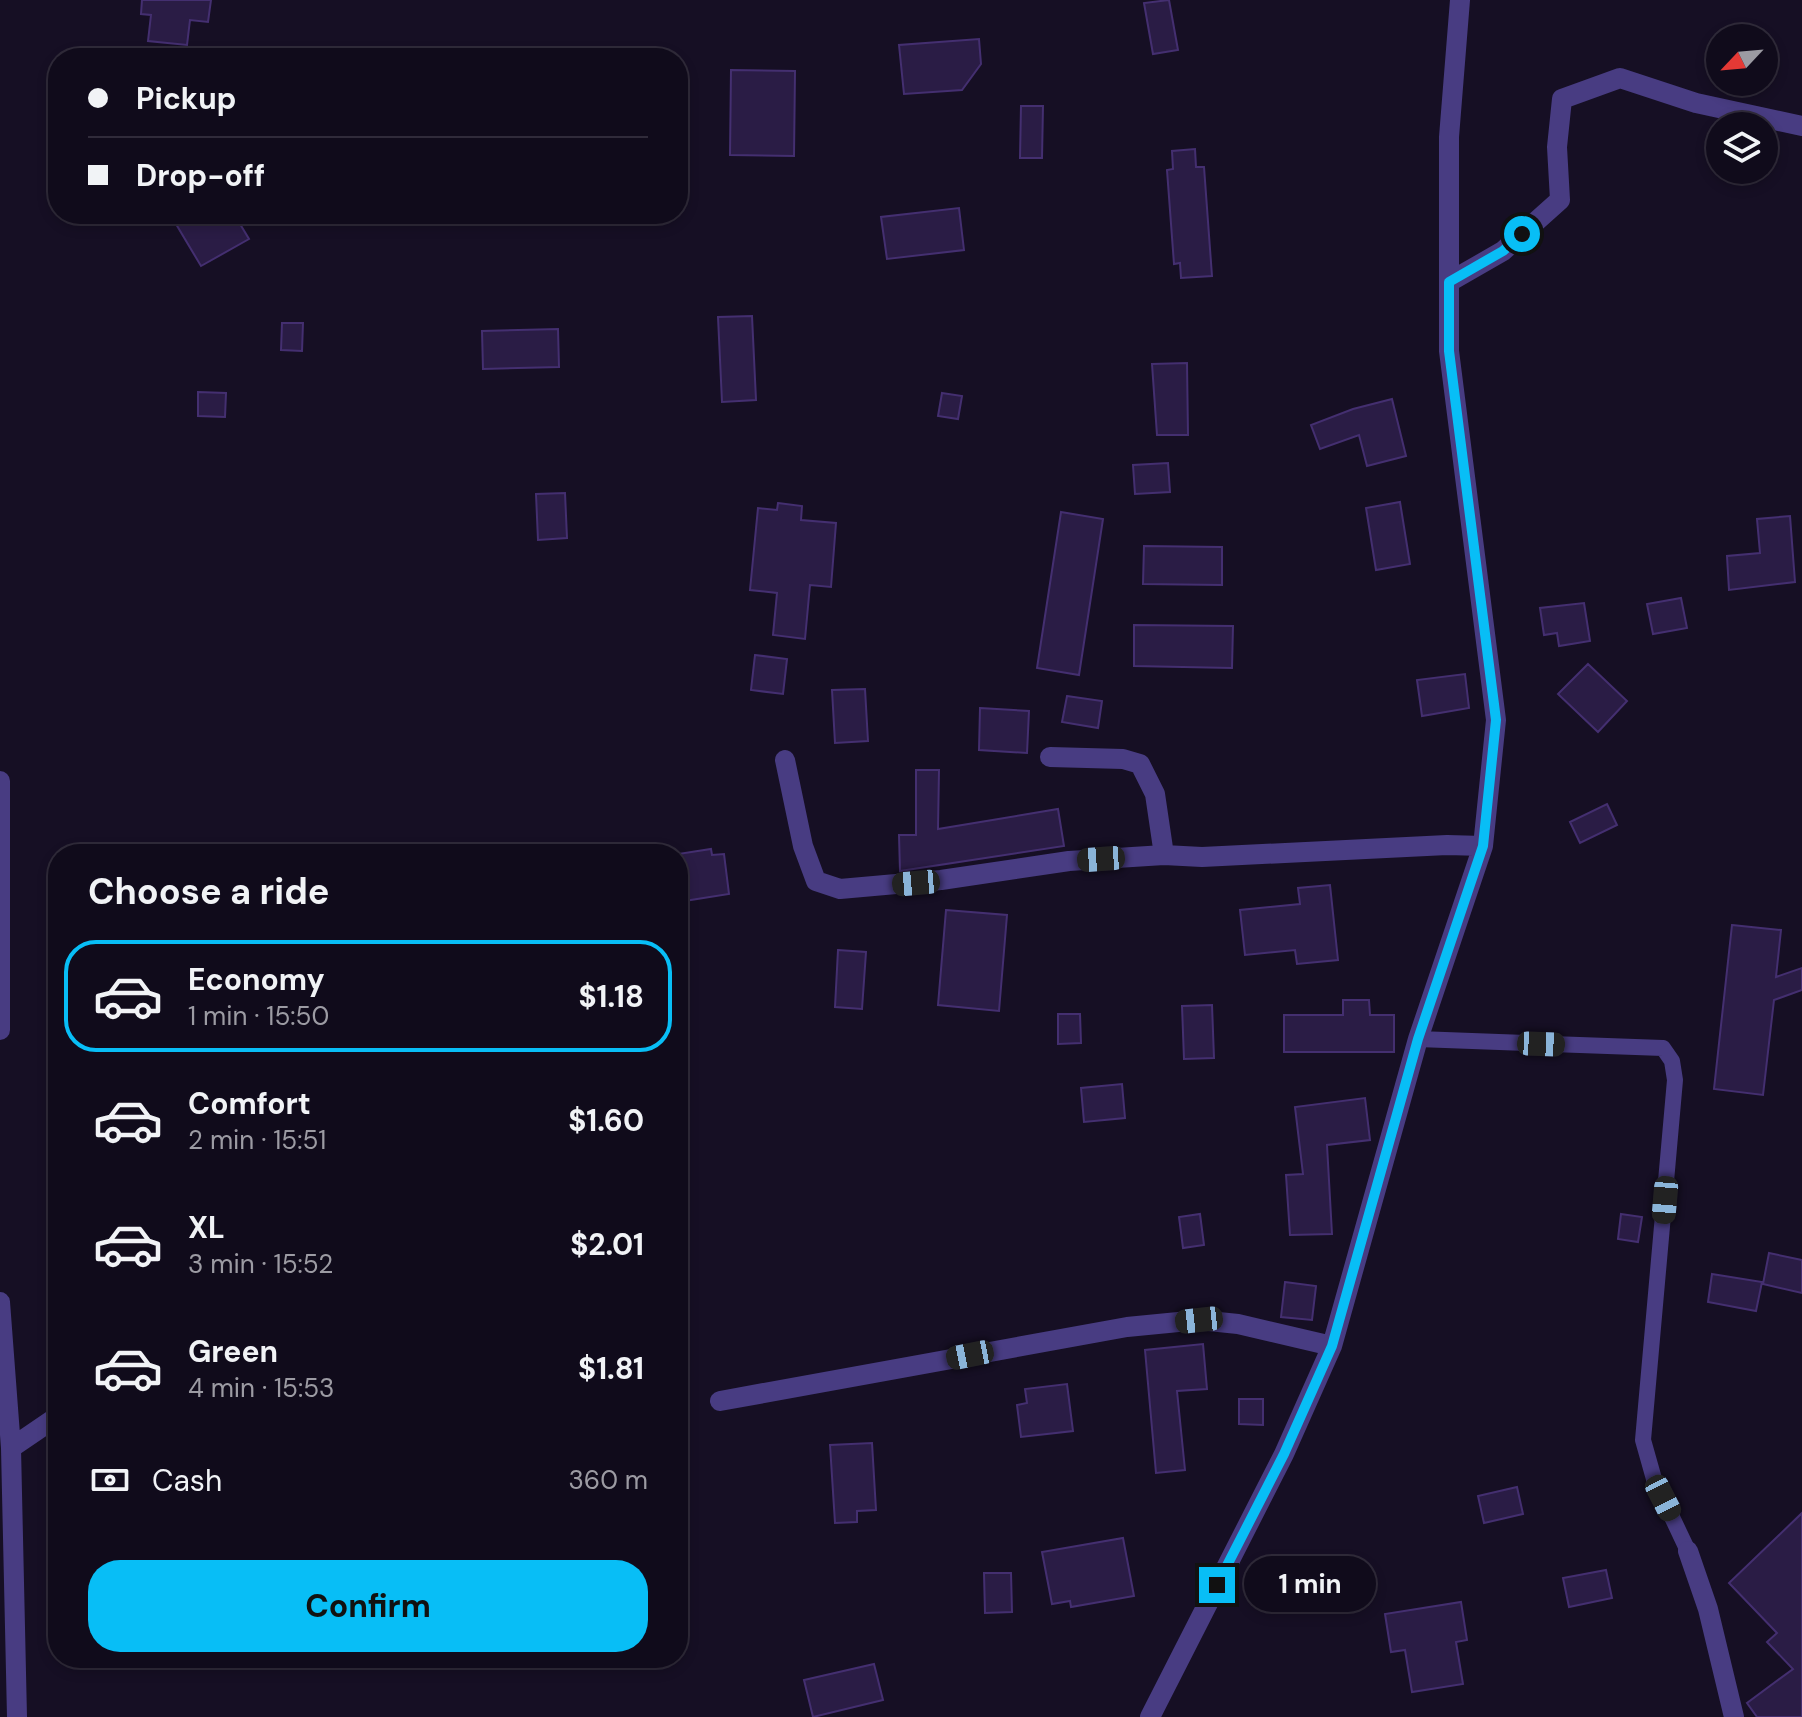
<!DOCTYPE html>
<meta charset="utf-8">
<style>
:root{--surface:#100b1b;--page:#1e1928;--text:#f1f3f6;--muted:#9c9ba3;--line:#302b3a;--accent:#08bef6}
body{margin:0;font-family:"DM Sans",sans-serif;background:var(--page);color:var(--text);height:100vh;display:flex;flex-direction:column;font-size:30px;white-space:nowrap}
*{box-sizing:border-box;margin:0}
p{font-size:26px;color:var(--muted)}
.icon{flex:none;width:44px;height:44px;fill:none;stroke:currentColor;stroke-width:2;stroke-linecap:round;stroke-linejoin:round}
.map{position:relative;flex:1;overflow:hidden}
.sheet{position:absolute;left:48px;top:844px;width:640px;height:824px;display:flex;flex-direction:column;background:var(--surface);border-radius:32px;box-shadow:0 4px 12px #0003,0 0 0 2px var(--line)}
.sheet>*{flex:none}
.banner{position:absolute;left:48px;top:48px;width:640px;height:176px;border-radius:32px;box-shadow:0 4px 12px #0003,0 0 0 2px var(--line);display:grid;align-content:center;height:176px;padding:0 40px;background:var(--surface)}
.needle{width:52px;rotate:244deg}
.fabs{position:absolute;left:1706px;top:24px;display:grid;gap:16px}
.fabs a{display:grid;place-items:center;width:72px;height:72px;border-radius:50%;background:var(--surface);box-shadow:0 4px 12px #0003,0 0 0 2px var(--line);font-size:40px}
.end{position:absolute;width:36px;height:36px;margin:-18px;border:10px solid #08bef6;background:#111;box-shadow:0 0 0 4px #111}
.from{border-radius:50%}
.bubble{position:absolute;height:56px;border-radius:28px;background:var(--surface);box-shadow:0 4px 12px #0003,0 0 0 2px var(--line);font-size:26px;font-weight:700;line-height:56px;text-align:center}
.car{position:absolute;width:24px;height:48px;margin:-24px -12px;border-radius:10px;box-shadow:0 0 6px 2px #0007;background:linear-gradient(#222 24%,#8ab4d8 0 40%,#222 0 76%,#8ab4d8 0 86%,#222 0)}
.banner b{display:flex;align-items:center;gap:28px;height:76px;font-size:30px}
.banner b+b{border-top:2px solid var(--line)}
.banner i{width:20px;height:20px;background:var(--text)}
ul{padding:0;list-style:none}
li{display:flex;align-items:center;gap:24px;height:112px;margin:0 16px 12px;padding:0 24px;border:4px solid transparent;border-radius:32px}
li div{flex:1}
li b{display:block;font-size:30px}
li em{font-style:normal;font-weight:700}
li.on{border-color:var(--accent)}
li>.icon{width:72px;height:72px;stroke-width:1.5}
h2{padding:0 40px;font-size:36px;line-height:96px}
.pay{display:flex;align-items:center;gap:20px;height:88px;padding:0 40px;font-size:30px}
.pay p{margin-inline-start:auto}
.action{display:flex;gap:16px;margin-top:auto;padding:16px 40px}
.action a{flex:1;height:92px;border-radius:32px;background:var(--accent);color:#111;font-size:32px;font-weight:700;line-height:92px;text-align:center}
.map>svg:first-child{display:block}
.building{fill:#2a1c45;stroke:#442f70;stroke-width:2}
.lines{fill:none;stroke-linecap:round;stroke-linejoin:round}
.service{stroke:#483c82;stroke-width:16}
.minor{stroke:#483c82;stroke-width:20}
.route{stroke:#08bef6;stroke-width:10}
</style>
<div class="map">
<svg width="1802" height="1717" viewBox="0 0 1802 1717">
<rect width="100%" height="100%" fill="#160f24"/>
<!-- building -->
<path class="building" d="M 142,0 L 211,0 L 208,22 L 190,20 L 187,45 L 148,41 L 151,15 L 141,14 Z
M 1169,0 L 1178,50 L 1153,54 L 1144,3 Z
M 979,39 L 981,64 L 962,90 L 904,94 L 899,45 Z
M 731,70 L 795,71 L 794,156 L 730,155 Z
M 1021,106 L 1043,106 L 1042,158 L 1020,158 Z
M 1195,149 L 1196,167 L 1204,167 L 1212,276 L 1181,278 L 1180,263 L 1174,264 L 1167,170 L 1173,169 L 1172,151 Z
M 959,208 L 964,250 L 887,259 L 881,217 Z
M 170,214 L 234,214 L 249,239 L 201,266 Z
M 752,316 L 756,400 L 722,402 L 718,317 Z
M 282,323 L 303,323 L 302,351 L 281,350 Z
M 558,329 L 559,367 L 483,369 L 482,331 Z
M 1187,363 L 1188,435 L 1157,435 L 1152,364 Z
M 198,392 L 226,393 L 225,417 L 198,416 Z
M 942,393 L 962,396 L 958,419 L 938,416 Z
M 1392,399 L 1406,456 L 1367,466 L 1359,435 L 1320,449 L 1311,425 L 1353,409 Z
M 1168,463 L 1170,492 L 1135,494 L 1133,465 Z
M 565,493 L 567,538 L 538,540 L 536,494 Z
M 1400,502 L 1410,564 L 1376,570 L 1366,508 Z
M 778,503 L 802,506 L 801,520 L 836,523 L 831,587 L 810,585 L 805,639 L 773,635 L 777,593 L 750,590 L 758,508 L 777,510 Z
M 1061,512 L 1103,519 L 1079,675 L 1037,668 Z
M 1790,516 L 1795,582 L 1729,590 L 1727,556 L 1760,553 L 1757,519 Z
M 1144,546 L 1222,547 L 1222,585 L 1143,584 Z
M 1681,598 L 1687,628 L 1653,634 L 1647,604 Z
M 1584,603 L 1590,641 L 1559,646 L 1557,633 L 1544,635 L 1540,608 Z
M 1134,625 L 1233,626 L 1232,668 L 1134,666 Z
M 755,655 L 787,659 L 783,694 L 751,690 Z
M 1588,664 L 1627,701 L 1598,732 L 1558,694 Z
M 1465,674 L 1469,708 L 1422,716 L 1417,680 Z
M 865,689 L 868,741 L 835,743 L 832,690 Z
M 1067,696 L 1102,701 L 1098,728 L 1062,722 Z
M 980,708 L 1029,711 L 1027,753 L 979,750 Z
M 916,770 L 939,770 L 938,829 L 1058,809 L 1064,846 L 900,871 L 899,835 L 916,835 Z
M 1607,804 L 1617,825 L 1580,843 L 1570,822 Z
M 711,849 L 712,855 L 724,854 L 729,894 L 678,902 L 678,854 Z
M 1330,885 L 1338,960 L 1297,964 L 1295,950 L 1245,955 L 1240,910 L 1300,904 L 1298,888 Z
M 946,910 L 1007,915 L 999,1011 L 938,1005 Z
M 1732,925 L 1781,930 L 1776,977 L 1802,968 L 1802,990 L 1774,1000 L 1763,1095 L 1714,1089 Z
M 838,950 L 866,952 L 862,1009 L 835,1007 Z
M 1343,1000 L 1369,1000 L 1370,1015 L 1394,1015 L 1394,1052 L 1284,1052 L 1284,1015 L 1343,1015 Z
M 1212,1005 L 1214,1058 L 1184,1059 L 1182,1006 Z
M 1058,1014 L 1080,1014 L 1081,1043 L 1058,1044 Z
M 1122,1084 L 1125,1118 L 1084,1122 L 1081,1088 Z
M 1365,1098 L 1370,1140 L 1327,1145 L 1332,1234 L 1290,1235 L 1286,1175 L 1303,1174 L 1295,1107 Z
M 1200,1214 L 1204,1245 L 1183,1248 L 1179,1217 Z
M 1621,1214 L 1642,1217 L 1638,1242 L 1618,1239 Z
M 1769,1253 L 1802,1260 L 1802,1293 L 1763,1284 Z
M 1712,1274 L 1762,1282 L 1756,1311 L 1708,1302 Z
M 1285,1282 L 1316,1286 L 1312,1320 L 1281,1317 Z
M 1203,1344 L 1207,1389 L 1177,1391 L 1185,1470 L 1156,1473 L 1145,1350 Z
M 1067,1384 L 1073,1431 L 1021,1437 L 1017,1405 L 1027,1403 L 1025,1389 Z
M 1239,1399 L 1263,1399 L 1263,1425 L 1239,1424 Z
M 872,1443 L 876,1510 L 857,1511 L 857,1522 L 835,1523 L 830,1445 Z
M 1517,1487 L 1523,1514 L 1484,1523 L 1478,1496 Z
M 1802,1513 L 1802,1717 L 1757,1717 L 1747,1703 L 1793,1669 L 1767,1642 L 1777,1633 L 1729,1583 Z
M 1123,1538 L 1134,1596 L 1071,1607 L 1070,1601 L 1052,1604 L 1042,1552 Z
M 1606,1570 L 1612,1598 L 1569,1607 L 1563,1578 Z
M 984,1573 L 1011,1573 L 1012,1612 L 985,1613 Z
M 1461,1602 L 1467,1640 L 1456,1642 L 1463,1684 L 1412,1692 L 1405,1650 L 1391,1652 L 1385,1614 Z
M 874,1664 L 883,1700 L 813,1717 L 804,1680 Z"/>
<g class="lines">
<!-- service -->
<path class="service" d="M 1418,1039 L 1663,1048 L 1672,1061 L 1675,1080 L 1643,1440 L 1654,1479 L 1688,1551"/>
<!-- minor -->
<path class="minor" d="M 1449,282 L 1503,251 L 1560,200 L 1557,147 L 1562,99 L 1620,78 L 1696,103 L 1802,126
M 1050,757 L 1123,759 L 1140,764 L 1155,794 L 1164,855
M 785,760 L 803,846 L 816,881 L 840,889 L 941,880 L 1069,861 L 1164,855 L 1202,857 L 1447,845 L 1483,846
M 0,781 L 0,1030
M 0,1302 L 11,1448 L 17,1717
M 720,1401 L 1127,1327 L 1199,1320 L 1238,1324 L 1332,1346
M 11,1448 L 58,1416
M 1688,1551 L 1708,1609 L 1734,1717
M 1150,1717 L 1284,1454 L 1332,1346 L 1418,1039 L 1483,846 L 1496,720 L 1449,351 L 1449,137 L 1460,0"/>
</g>
<g class="lines">
<!-- route -->
<path class="route" d="M 1217,1585 L 1284,1454 L 1332,1346 L 1418,1039 L 1483,846 L 1496,720 L 1449,351 L 1449,282 L 1503,251 L 1522,234"/>
</g>
</svg>
<div class="fabs">
<a><svg class="needle" viewBox="-14 -14 28 28"><path d="M0-13l5 13h-10z" fill="#e53935"/><path d="M0 13l5-13h-10z" fill="#9c9ba3"/></svg></a>
<a><svg class="icon" aria-label="layers" viewBox="0 0 24 24"><path d="M12 4l9 5-9 5-9-5zM3 14l9 5 9-5"/></svg></a>
</div>
<i class="end from" style="left:1522px;top:234px"></i>
<i class="end" style="left:1217px;top:1585px"></i>
<div class="bubble" style="left:1244px;top:1556px;width:132px">1 min</div>
<i class="car" style="left:1101px;top:859px;rotate:266deg"></i>
<i class="car" style="left:916px;top:883px;rotate:265deg"></i>
<i class="car" style="left:1541px;top:1044px;rotate:92deg"></i>
<i class="car" style="left:1665px;top:1200px;rotate:185deg"></i>
<i class="car" style="left:1199px;top:1320px;rotate:264deg"></i>
<i class="car" style="left:970px;top:1355px;rotate:259deg"></i>
<i class="car" style="left:1663px;top:1498px;rotate:153deg"></i>
<div class="banner">
<b><i class="from"></i>Pickup</b>
<b><i></i>Drop-off</b>
</div>
<section class="sheet">
<h2>Choose a ride</h2>
<ul>
<li class="on"><svg class="icon" aria-label="car" viewBox="0 0 24 24"><path d="M5 17H2v-5l4-1 3-4h7l3 4 3 1v5h-3M9 17h6M6 11h13"/><circle cx="7" cy="17" r="2"/><circle cx="17" cy="17" r="2"/></svg><div><b>Economy</b><p>1 min · 15:50</p></div><em>$1.18</em></li>
<li><svg class="icon" aria-label="car" viewBox="0 0 24 24"><path d="M5 17H2v-5l4-1 3-4h7l3 4 3 1v5h-3M9 17h6M6 11h13"/><circle cx="7" cy="17" r="2"/><circle cx="17" cy="17" r="2"/></svg><div><b>Comfort</b><p>2 min · 15:51</p></div><em>$1.60</em></li>
<li><svg class="icon" aria-label="car" viewBox="0 0 24 24"><path d="M5 17H2v-5l4-1 3-4h7l3 4 3 1v5h-3M9 17h6M6 11h13"/><circle cx="7" cy="17" r="2"/><circle cx="17" cy="17" r="2"/></svg><div><b>XL</b><p>3 min · 15:52</p></div><em>$2.01</em></li>
<li><svg class="icon" aria-label="car" viewBox="0 0 24 24"><path d="M5 17H2v-5l4-1 3-4h7l3 4 3 1v5h-3M9 17h6M6 11h13"/><circle cx="7" cy="17" r="2"/><circle cx="17" cy="17" r="2"/></svg><div><b>Green</b><p>4 min · 15:53</p></div><em>$1.81</em></li>
</ul>
<div class="pay"><svg class="icon" aria-label="cash" viewBox="0 0 24 24"><path d="M3 7h18v10H3z"/><circle cx="12" cy="12" r="2"/></svg>Cash<p>360 m</p></div>
<div class="action"><a>Confirm</a></div>
</section>
</div>
